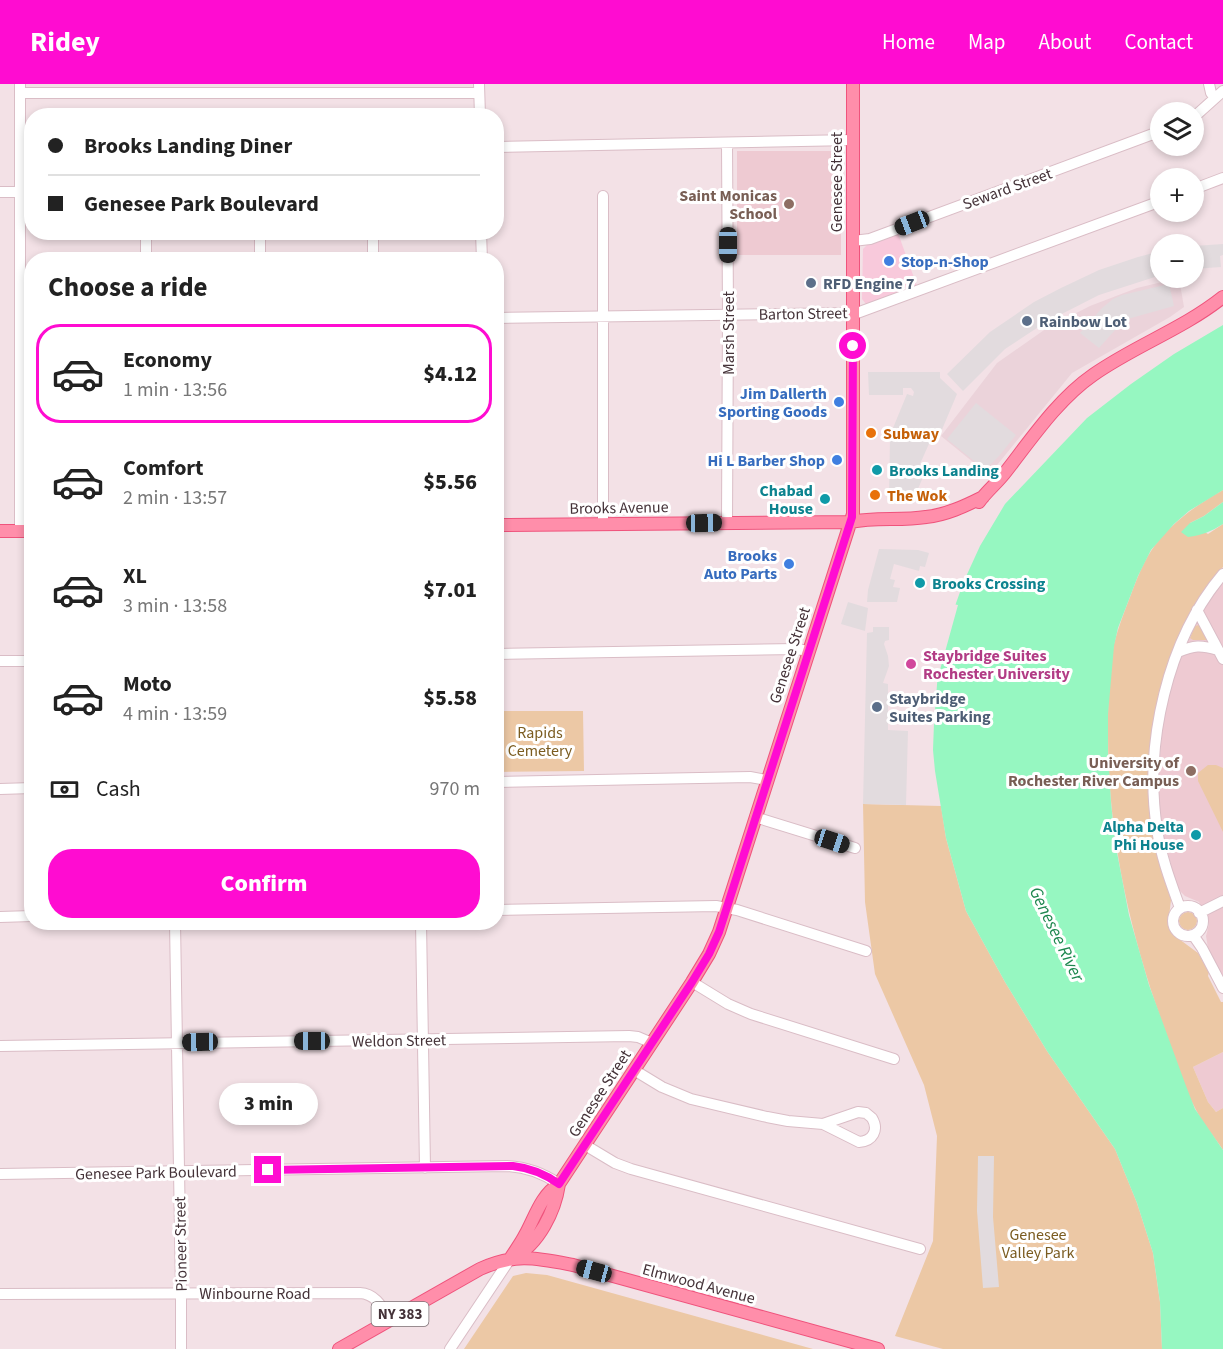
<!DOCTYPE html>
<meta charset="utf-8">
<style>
:root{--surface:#fff;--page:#f6f6f6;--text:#222;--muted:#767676;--line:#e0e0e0;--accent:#ff0cd1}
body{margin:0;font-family:"Source Sans 3",sans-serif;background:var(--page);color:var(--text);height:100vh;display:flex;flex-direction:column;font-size:22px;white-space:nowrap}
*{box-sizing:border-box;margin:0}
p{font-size:20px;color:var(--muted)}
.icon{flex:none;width:33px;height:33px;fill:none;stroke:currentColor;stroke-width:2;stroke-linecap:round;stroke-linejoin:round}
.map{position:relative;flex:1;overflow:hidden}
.side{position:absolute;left:24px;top:168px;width:480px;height:678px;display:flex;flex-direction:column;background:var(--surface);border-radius:24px;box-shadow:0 3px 9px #0003}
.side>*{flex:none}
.guide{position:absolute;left:24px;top:24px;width:480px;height:132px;border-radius:24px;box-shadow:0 3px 9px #0003;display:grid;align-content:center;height:132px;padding:0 24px;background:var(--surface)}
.fabs{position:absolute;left:1150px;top:18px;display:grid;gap:12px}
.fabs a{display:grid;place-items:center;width:54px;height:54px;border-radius:50%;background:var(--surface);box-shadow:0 3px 9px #0003;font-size:30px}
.end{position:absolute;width:27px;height:27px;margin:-14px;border:8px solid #ff0cd1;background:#fff;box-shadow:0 0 0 3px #fff}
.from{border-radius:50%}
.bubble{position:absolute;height:42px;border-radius:21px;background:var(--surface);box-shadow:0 3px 9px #0003;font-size:20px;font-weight:800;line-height:42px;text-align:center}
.car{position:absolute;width:18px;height:36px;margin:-18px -9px;border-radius:8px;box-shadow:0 0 4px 2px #0007;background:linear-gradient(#222 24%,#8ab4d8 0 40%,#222 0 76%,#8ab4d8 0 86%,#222 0)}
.guide b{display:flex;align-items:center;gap:21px;height:57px;font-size:22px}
.guide b+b{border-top:2px solid var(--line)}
.guide i{width:15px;height:15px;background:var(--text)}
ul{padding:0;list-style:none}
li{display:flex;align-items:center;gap:18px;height:99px;margin:0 12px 9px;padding:0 12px;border:3px solid transparent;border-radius:24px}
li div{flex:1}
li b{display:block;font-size:22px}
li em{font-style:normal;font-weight:800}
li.selected{border-color:var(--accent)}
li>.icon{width:54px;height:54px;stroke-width:1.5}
h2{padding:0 24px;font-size:27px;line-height:72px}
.pay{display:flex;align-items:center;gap:15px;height:66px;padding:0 24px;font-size:22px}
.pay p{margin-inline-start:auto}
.primary-button{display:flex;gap:12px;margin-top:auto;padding:12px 24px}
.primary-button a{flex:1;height:69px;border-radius:24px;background:var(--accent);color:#fff;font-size:24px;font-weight:800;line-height:69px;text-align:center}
header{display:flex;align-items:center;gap:36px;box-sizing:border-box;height:84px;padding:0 30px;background:var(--accent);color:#fff}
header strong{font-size:28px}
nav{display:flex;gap:33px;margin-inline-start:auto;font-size:21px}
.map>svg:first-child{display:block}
.residential{fill:#ebd3da}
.commercial{fill:#f8c9db}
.education{fill:#eecad2}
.green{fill:#ecc8a5}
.parking{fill:#e2dbde}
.water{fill:#96f7c1}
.pier{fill:#f3e1e6}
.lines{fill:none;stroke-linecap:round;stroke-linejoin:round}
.minor-casing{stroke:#dabdc6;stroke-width:12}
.major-casing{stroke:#ef537c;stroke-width:14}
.minor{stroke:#fff;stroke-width:10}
.major{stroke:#ff8eaa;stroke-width:12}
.route{stroke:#ff0cd1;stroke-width:8}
.education-dot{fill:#8d6e63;stroke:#fff;stroke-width:2}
.shop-dot{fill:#3f7fe0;stroke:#fff;stroke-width:2}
.service-dot{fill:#5c6f8a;stroke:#fff;stroke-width:2}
.food-dot{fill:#e8710a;stroke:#fff;stroke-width:2}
.culture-dot{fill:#0f9aa8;stroke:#fff;stroke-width:2}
.hotel-dot{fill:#d1479c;stroke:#fff;stroke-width:2}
.labels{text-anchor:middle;stroke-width:6;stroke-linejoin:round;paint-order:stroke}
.shield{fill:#fff;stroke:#7c7074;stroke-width:1.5}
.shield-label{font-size:15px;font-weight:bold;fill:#443238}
.street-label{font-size:16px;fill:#443238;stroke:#fff}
.education-label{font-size:16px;font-weight:bold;fill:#785e54;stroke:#fff;text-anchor:end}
.shop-label{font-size:16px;font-weight:bold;fill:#366cbe;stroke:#fff;text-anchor:end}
.service-label{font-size:16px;font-weight:bold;fill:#4e5e75;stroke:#fff;text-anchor:start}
.food-label{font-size:16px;font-weight:bold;fill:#c56008;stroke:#fff;text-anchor:start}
.culture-label{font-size:16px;font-weight:bold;fill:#0d838f;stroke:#fff;text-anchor:start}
.hotel-label{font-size:16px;font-weight:bold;fill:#b23c85;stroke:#fff;text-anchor:start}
.park-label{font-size:16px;fill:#7b5c20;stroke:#fff}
.water-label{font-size:18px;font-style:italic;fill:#1d874e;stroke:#fff}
</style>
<header>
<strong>Ridey</strong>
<nav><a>Home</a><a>Map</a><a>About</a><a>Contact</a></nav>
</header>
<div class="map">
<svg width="1223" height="1265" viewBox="0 0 1223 1265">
<rect width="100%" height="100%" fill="#f3e1e6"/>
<!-- residential -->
<path class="residential" d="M 1179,194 L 1184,223 L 1170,233 L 1072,289 L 989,391 L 941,352 L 997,279 L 1047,244 L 1090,222 L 1137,204 Z"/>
<!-- commercial -->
<path class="commercial" d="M 898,149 L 917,202 L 868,220 L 866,220 L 862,215 L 863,165 L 867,161 Z"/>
<!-- education -->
<path class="education" d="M 737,67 L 840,67 L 841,69 L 841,171 L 737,171 Z
M 1223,498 L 1223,894 L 1208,864 L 1206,852 L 1209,840 L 1199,818 L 1185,812 L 1179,806 L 1176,799 L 1162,748 L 1159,726 L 1158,703 L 1162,646 L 1169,608 L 1176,585 L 1195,542 L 1206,521 Z
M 1223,968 L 1223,1024 L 1216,1028 L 1208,1018 L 1193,983 Z"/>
<!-- green -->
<path class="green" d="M 1223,406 L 1223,418 L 1204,432 L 1190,439 L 1208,450 L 1223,440 L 1223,483 L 1208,501 L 1192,525 L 1180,548 L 1170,575 L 1160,607 L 1153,638 L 1151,669 L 1162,787 L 1171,816 L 1168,841 L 1171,847 L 1179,855 L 1198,869 L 1209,888 L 1208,892 L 1221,918 L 1223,918 L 1223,968 L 1193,983 L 1208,1018 L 1216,1028 L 1223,1024 L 1223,1066 C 1214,1052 1202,1039 1195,1024 C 1183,1002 1176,976 1167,952 C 1131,854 1108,756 1108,651 C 1108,621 1108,589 1114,560 C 1118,544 1124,528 1130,513 C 1136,497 1142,481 1151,467 C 1168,441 1196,421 1223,406 Z
M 1199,541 L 1201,542 L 1207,556 L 1193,556 L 1190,554 L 1195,542 Z
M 497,627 L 583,627 L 584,687 L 497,688 Z
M 1208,681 L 1216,681 L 1223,684 L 1223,748 L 1198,697 L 1198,689 Z
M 863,720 L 941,722 L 946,754 L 966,827 L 1005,898 L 1047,967 L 1115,1065 L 1137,1119 L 1153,1169 L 1160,1218 L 1162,1265 L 943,1265 L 895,1252 L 933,1157 L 937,1052 L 924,1001 L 875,890 L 865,818 Z
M1179 837a9 9 0 1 1 18 0a9 9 0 1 1-18 0Z
M 526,1189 L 547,1191 L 813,1265 L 464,1265 L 513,1192 Z"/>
<!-- parking -->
<path class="parking" d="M 1223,160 L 1223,171 L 1220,172 L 1221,183 L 1194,185 L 1194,162 Z
M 1161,167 L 1161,191 L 1099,211 L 1046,238 L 1005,265 L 963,307 L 947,290 L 990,248 L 1034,218 L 1061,204 L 1099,186 L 1138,173 Z
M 1169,200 L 1174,222 L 1124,236 L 1099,264 L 1080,249 L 1102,224 L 1113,215 L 1122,211 Z
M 868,288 L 940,288 L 940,294 L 957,310 L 938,355 L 932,353 L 920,380 L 927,384 L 914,414 L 889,415 L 890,354 L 896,354 L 899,348 L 893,344 L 907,310 L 913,312 L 914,308 L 911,304 L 903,304 L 903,311 L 869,311 Z
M 976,319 L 1016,351 L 999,372 L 985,386 L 947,355 Z
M 879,465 L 918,466 L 929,469 L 925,483 L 920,482 L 919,487 L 894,480 L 890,495 L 895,496 L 893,503 L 900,504 L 897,518 L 867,518 L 868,506 Z
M 848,518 L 868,524 L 865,547 L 841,540 Z
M 873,543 L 889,543 L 889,556 L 885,557 L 884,560 L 888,572 L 889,582 L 883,599 L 888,600 L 888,646 L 908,647 L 906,721 L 863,720 L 867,549 L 873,548 Z
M 978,1072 L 994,1072 L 993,1133 L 999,1203 L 983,1204 L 977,1127 Z"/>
<!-- water -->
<path class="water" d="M 1223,241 L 1223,406 L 1189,427 L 1174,440 L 1151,466 L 1138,492 L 1118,544 L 1114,562 L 1108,630 L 1108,669 L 1111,718 L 1115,758 L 1129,831 L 1149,901 L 1186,1002 L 1195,1025 L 1223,1066 L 1223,1265 L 1162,1265 L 1160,1218 L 1153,1169 L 1137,1119 L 1115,1065 L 1047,967 L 1005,898 L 966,827 L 946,754 L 935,687 L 933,666 L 934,639 L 938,588 L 951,533 L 964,497 L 980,462 L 1005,420 L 1087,334 L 1131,300 L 1174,270 Z
M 1223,418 L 1223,440 C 1210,448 1203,451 1188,453 L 1181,448 L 1190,439 L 1204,432 Z"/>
<!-- pier -->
<path class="pier" d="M 953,520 L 958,521 L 940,586 L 937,585 L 935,585 L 938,571 Z"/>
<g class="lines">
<!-- minor casing -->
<g class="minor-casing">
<path id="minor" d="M 20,0 L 20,447
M 479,0 L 480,32
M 1209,0 L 1211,9 L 1215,14
M 20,9 L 479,9
M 1194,33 L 1223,7
M 727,59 L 728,230 L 727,439
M 496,63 L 853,56
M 1194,105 L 1223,94
M 0,108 L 32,108
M 146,148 L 146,176
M 260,148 L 260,176
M 481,148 L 482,176
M 853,157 L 870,155 L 1161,47
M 373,176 L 373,148
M 496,234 L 857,229 L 1161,117
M 603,440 L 603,112
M 1197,526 L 1223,575
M 1178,568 C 1194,561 1201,561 1218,566
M 496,570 L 797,565 L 808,567
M 0,577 L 32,577
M 496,698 L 750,693 L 767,696
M 0,705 L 32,704
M 755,733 L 855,764
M1173 837a15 15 0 1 1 30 0a15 15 0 1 1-30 0Z
M 1180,824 C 1171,799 1161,773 1157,745 C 1144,660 1167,556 1223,490
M 496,826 L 716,822 L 737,826 L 866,867
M 1199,829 L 1223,817
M 0,833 L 32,832
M 175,838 L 181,1209 L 181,1265
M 421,838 L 425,1084
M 1193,851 L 1202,864 L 1223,904
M 692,898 L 728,920 L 751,930 L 894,975
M 0,962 L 629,952 L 638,953 L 652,959
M 634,986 L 662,1003 L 691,1015 L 767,1033 L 788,1037 L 823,1040 L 858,1028 L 866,1029 L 872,1034 C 879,1046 873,1057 859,1058 L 823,1040
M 585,1061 L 615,1079 L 631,1085 L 920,1165
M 0,1090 L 507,1082 C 527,1083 543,1089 559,1100
M 0,1210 L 360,1209 C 376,1210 382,1223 390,1236
M 450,1265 L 510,1175"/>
</g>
<!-- major casing -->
<g class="major-casing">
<path id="major" d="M 979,418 C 986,408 996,400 1004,390 C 1030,357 1057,316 1093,291 C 1134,262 1183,245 1223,213
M 496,441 L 851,438 C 875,433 901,437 926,433 C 946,431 965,422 983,413
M 0,447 L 32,447
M 514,1173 C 539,1160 555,1127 559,1100
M 510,1175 C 515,1167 521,1159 525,1151 C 535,1133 541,1111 559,1100 L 692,898 L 709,870 L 719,848 L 853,430 L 853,0
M 339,1265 L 480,1185 C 515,1169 536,1174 573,1181 L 878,1265"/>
</g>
<!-- minor -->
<use href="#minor" class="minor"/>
<!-- major -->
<use href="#major" class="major"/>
</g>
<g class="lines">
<!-- route -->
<path class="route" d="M 268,1086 L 513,1082 C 531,1084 545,1090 559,1100 L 692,898 L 709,870 L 719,848 L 852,433 L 853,262"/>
</g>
<!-- markers -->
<g class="education-dot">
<circle cx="789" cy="120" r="6"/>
<circle cx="1191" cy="687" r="6"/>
</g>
<g class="shop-dot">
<circle cx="889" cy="177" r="6"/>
<circle cx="839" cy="318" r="6"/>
<circle cx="837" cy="376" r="6"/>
<circle cx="789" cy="480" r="6"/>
</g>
<g class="service-dot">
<circle cx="811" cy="199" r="6"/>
<circle cx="1027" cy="237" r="6"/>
<circle cx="877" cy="623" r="6"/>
</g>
<g class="food-dot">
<circle cx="871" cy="349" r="6"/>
<circle cx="875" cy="411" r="6"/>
</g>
<g class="culture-dot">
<circle cx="877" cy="386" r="6"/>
<circle cx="825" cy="415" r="6"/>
<circle cx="920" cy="499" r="6"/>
<circle cx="1196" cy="751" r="6"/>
</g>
<circle class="hotel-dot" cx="911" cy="580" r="6"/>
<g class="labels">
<!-- shield labels -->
<rect class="shield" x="371.5" y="1218" width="57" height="24" rx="4.5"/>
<g class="shield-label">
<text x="400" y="1235">NY 383</text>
</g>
<!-- street labels -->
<g class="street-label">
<text transform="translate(836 98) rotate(-90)" y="6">Genesee Street</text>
<text transform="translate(1007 104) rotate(-20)" y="6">Seward Street</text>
<text transform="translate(803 229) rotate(-1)" y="6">Barton Street</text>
<text transform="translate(728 249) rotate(-90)" y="6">Marsh Street</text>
<text transform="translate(619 423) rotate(-1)" y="6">Brooks Avenue</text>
<text transform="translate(789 571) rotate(-72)" y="6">Genesee Street</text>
<text transform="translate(399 956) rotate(-1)" y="6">Weldon Street</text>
<text transform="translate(599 1009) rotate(-57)" y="6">Genesee Street</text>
<text transform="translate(156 1088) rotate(-1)" y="6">Genesee Park Boulevard</text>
<text transform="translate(180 1160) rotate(-91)" y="6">Pioneer Street</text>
<text transform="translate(699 1199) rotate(15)" y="6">Elmwood Avenue</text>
<text x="255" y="1215">Winbourne Road</text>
</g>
<!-- education labels -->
<g class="education-label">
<text x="777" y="117">Saint Monicas<tspan x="777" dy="18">School</tspan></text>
<text x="1179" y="684">University of<tspan x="1179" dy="18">Rochester River Campus</tspan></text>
</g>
<!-- shop labels -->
<g class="shop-label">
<text x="901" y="183" text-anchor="start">Stop-n-Shop</text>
<text x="827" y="315">Jim Dallerth<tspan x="827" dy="18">Sporting Goods</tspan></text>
<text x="825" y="382">Hi L Barber Shop</text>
<text x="777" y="477">Brooks<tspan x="777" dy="18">Auto Parts</tspan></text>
</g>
<!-- service labels -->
<g class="service-label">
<text x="823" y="205">RFD Engine 7</text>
<text x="1039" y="243">Rainbow Lot</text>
<text x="889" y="620">Staybridge<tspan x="889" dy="18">Suites Parking</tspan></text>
</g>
<!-- food labels -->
<g class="food-label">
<text x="883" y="355">Subway</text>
<text x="887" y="417">The Wok</text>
</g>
<!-- culture labels -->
<g class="culture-label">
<text x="889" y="392">Brooks Landing</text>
<text x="813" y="412" text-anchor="end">Chabad<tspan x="813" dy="18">House</tspan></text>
<text x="932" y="505">Brooks Crossing</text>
<text x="1184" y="748" text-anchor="end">Alpha Delta<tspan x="1184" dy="18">Phi House</tspan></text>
</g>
<!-- hotel labels -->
<g class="hotel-label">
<text x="923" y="577">Staybridge Suites<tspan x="923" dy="18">Rochester University</tspan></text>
</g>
<!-- park labels -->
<g class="park-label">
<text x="540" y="654">Rapids<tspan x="540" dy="18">Cemetery</tspan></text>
<text x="1038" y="1156">Genesee<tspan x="1038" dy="18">Valley Park</tspan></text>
</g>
<!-- water labels -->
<g class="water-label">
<text transform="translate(1057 850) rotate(64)" y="6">Genesee River</text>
</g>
</g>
</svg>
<div class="fabs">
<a><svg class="icon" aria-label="layers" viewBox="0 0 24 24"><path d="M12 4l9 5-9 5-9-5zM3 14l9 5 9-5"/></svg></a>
<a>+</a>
<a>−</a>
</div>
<i class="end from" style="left:853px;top:262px"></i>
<i class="end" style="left:268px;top:1086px"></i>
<div class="bubble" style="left:219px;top:999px;width:99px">3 min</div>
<i class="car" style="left:912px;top:139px;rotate:249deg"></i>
<i class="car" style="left:728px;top:161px;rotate:180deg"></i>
<i class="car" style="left:704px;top:439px;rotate:89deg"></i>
<i class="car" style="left:832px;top:757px;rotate:108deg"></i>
<i class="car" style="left:312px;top:957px;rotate:270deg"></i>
<i class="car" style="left:200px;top:958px;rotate:269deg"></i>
<i class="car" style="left:594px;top:1187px;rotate:285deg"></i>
<div class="guide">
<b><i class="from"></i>Brooks Landing Diner</b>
<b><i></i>Genesee Park Boulevard</b>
</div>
<section class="side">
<h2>Choose a ride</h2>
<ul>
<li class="selected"><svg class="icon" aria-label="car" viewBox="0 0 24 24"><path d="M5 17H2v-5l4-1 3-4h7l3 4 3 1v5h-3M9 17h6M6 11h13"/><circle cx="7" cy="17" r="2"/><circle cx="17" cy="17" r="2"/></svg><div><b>Economy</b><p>1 min · 13:56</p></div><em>$4.12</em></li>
<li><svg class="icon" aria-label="car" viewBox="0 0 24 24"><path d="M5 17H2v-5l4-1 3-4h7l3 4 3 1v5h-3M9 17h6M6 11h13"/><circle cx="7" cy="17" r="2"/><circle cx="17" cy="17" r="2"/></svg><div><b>Comfort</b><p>2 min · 13:57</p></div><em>$5.56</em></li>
<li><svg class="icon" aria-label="car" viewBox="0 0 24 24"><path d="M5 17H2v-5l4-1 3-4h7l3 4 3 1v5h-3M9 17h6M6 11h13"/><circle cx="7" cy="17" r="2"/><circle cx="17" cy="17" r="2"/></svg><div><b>XL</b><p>3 min · 13:58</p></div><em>$7.01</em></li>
<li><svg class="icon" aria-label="car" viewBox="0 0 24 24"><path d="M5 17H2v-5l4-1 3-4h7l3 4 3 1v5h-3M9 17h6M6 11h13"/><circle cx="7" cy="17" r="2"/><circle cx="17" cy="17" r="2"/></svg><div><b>Moto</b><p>4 min · 13:59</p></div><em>$5.58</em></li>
</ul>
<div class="pay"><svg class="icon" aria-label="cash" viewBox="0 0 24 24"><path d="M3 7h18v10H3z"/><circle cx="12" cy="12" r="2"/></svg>Cash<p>970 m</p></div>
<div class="primary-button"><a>Confirm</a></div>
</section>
</div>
